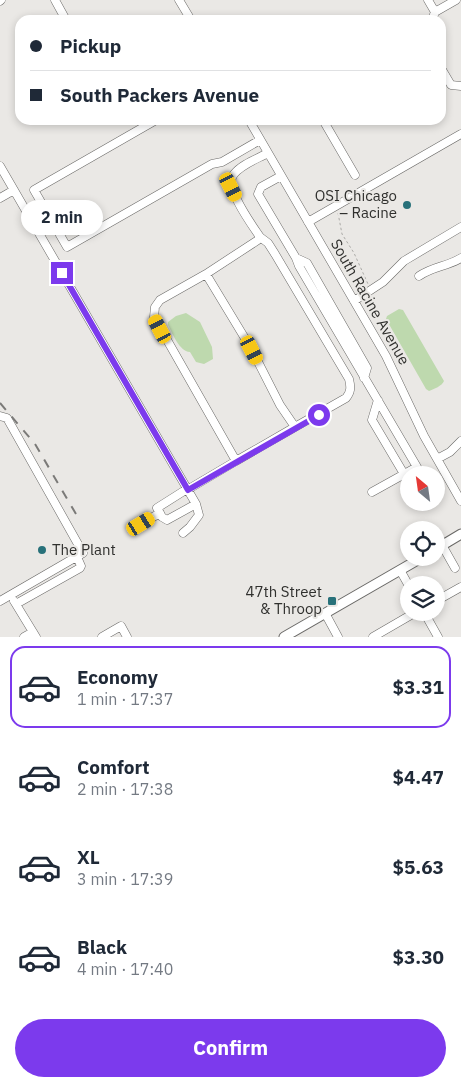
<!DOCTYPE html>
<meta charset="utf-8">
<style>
:root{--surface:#fff;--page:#f6f6f7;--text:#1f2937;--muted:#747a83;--line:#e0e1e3;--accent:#7c3aed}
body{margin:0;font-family:"IBM Plex Sans",sans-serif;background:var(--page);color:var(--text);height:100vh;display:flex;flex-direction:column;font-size:19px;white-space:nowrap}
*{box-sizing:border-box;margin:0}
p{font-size:16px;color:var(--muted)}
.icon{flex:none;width:28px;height:28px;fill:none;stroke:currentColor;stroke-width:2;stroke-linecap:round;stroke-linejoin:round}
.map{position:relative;height:637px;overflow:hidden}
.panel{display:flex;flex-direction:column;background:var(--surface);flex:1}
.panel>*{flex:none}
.guide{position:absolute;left:15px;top:15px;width:431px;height:110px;border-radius:15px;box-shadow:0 2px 8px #0003;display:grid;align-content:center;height:110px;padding:0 15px;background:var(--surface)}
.needle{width:32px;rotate:331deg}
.controls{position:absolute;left:400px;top:466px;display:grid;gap:10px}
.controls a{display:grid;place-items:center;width:45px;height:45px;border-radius:50%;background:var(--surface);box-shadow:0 2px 8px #0003;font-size:25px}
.end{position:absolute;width:22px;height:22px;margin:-11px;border:6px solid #7c3aed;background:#fff;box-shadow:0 0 0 2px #fff}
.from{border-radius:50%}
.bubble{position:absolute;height:35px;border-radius:18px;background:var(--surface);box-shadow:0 2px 8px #0003;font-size:16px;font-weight:700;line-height:35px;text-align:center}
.car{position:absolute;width:15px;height:30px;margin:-15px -8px;border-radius:6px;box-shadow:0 0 4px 1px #0007;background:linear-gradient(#f5c518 24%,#345 0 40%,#f5c518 0 76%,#345 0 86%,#f5c518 0)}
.guide b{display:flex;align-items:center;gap:18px;height:48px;font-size:19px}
.guide b+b{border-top:1px solid var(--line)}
.guide i{width:12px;height:12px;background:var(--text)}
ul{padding:9px 0 0;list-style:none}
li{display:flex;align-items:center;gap:15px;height:82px;margin:0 10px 8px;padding:0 5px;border:2px solid transparent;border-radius:15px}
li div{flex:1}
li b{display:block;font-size:19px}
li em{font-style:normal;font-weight:700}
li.current{border-color:var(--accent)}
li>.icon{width:45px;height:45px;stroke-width:1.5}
.button{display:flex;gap:10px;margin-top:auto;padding:10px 15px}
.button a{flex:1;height:58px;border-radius:30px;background:var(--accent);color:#fff;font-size:20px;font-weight:700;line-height:58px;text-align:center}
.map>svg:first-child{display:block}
.water{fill:#bed9ae}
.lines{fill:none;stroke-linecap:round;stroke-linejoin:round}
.minor-casing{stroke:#6a6967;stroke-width:9}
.major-casing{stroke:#6a6967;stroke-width:11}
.path{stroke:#abaaa7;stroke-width:1;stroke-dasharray:2.5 2.5;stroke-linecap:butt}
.minor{stroke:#fff;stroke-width:8}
.major{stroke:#fff;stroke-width:9}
.rail{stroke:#7b7a78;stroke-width:2;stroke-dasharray:9 9;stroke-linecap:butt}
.route{stroke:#7c3aed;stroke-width:6}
.poi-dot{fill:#28717a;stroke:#eae8e5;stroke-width:2}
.labels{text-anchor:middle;stroke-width:4;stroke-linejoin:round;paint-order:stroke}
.poi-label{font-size:15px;fill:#30302e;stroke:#eae8e5;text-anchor:end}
.street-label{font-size:15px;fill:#30302e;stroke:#eae8e5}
</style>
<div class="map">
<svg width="461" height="637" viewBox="0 0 461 637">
<rect width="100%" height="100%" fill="#eae8e5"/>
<!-- water -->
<path class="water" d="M 399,309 L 403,310 L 444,381 C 442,386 434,389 429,391 L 426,389 L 386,319 L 387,316 Z
M 186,313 L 200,322 L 212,347 L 213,359 L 204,364 L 196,362 L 190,352 C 179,351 173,334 168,325 L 168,322 L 176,316 Z"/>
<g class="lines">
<!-- minor casing -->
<g class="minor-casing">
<path id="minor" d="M 55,0 L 66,20
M 179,0 L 191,20
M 428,0 L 435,12 L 432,20
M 0,1 L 1,0
M 435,12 L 456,0
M 441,68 L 451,85 L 461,86
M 156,120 L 34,190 L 67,247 L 212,164 L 222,162 L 260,140
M 249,120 L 386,356 L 424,436 L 461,501
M 323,120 L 355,175
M 0,166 L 196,504
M 281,176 L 261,187 L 258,194 L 296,258 L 299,266 L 417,467 L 372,492
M 0,198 L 14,190
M 308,222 L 461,134
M 260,237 L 268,243 L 275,254 L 349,379 C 351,387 351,392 346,398 L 295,427 L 280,405 L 252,350 L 206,274 L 258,240 L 260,237 C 252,225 223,186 234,174 C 242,164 257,159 268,153
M 296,258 L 307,263 L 367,368 L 364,378
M 206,274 L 160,300 L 155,307 L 154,317 L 236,461 L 295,427
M 419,276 C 434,266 446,267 461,258
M 354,301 L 383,282 L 404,261 L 461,227
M 378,400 L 372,420 L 404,474
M 0,416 L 7,418 L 83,553 L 0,601
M 437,459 L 450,452 L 461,441
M 187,490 L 236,461
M 141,524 L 160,513
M 183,533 L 190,527 L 199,515 L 196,504 L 167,520 L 162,517 L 157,508 L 187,489
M 442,545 L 455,568
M 400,570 L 409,586
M 14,601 L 36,637
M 436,601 L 461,587
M 16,604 L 80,568 L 81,566 L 77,557
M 424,612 L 438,637
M 325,613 L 338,637
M 24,637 L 33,632
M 102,637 L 121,626 L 127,637
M 373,637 L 416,612"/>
</g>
<!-- major casing -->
<g class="major-casing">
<path id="major" d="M 436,549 L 461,534
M 284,637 L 421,558"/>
</g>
<!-- path -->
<path class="path" d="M 338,213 L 342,234 L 354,253 L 368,284"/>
<!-- minor -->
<use href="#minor" class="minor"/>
<!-- major -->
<use href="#major" class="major"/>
<!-- rail -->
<path class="rail" d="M 0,403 L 35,444 L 76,514"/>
</g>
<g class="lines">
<!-- route -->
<path class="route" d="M 62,273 L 188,490 L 319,415"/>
</g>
<!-- markers -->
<g class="poi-dot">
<circle cx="407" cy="205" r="5"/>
<circle cx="42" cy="550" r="5"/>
<rect x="327" y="596" width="10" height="10" rx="2.5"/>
</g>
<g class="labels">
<!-- poi labels -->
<g class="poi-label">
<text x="397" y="201">OSI Chicago<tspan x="397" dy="17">– Racine</tspan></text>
<text x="52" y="555" text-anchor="start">The Plant</text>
<text x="322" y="597">47th Street<tspan x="322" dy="17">&amp; Throop</tspan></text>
</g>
<!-- street labels -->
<g class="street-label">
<text transform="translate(370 302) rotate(60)" y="5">South Racine Avenue</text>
</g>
</g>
</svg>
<div class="controls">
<a><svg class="needle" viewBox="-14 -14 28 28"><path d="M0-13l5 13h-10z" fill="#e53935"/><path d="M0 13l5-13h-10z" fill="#747a83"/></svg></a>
<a><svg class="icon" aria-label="locate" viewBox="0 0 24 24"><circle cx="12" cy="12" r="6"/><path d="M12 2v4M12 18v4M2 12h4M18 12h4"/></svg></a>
<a><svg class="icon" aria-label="layers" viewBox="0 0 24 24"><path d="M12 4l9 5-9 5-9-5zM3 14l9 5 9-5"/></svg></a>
</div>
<i class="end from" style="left:319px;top:415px"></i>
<i class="end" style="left:62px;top:273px"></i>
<div class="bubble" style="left:21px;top:200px;width:82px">2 min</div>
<i class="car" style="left:231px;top:187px;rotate:153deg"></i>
<i class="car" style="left:160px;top:329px;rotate:332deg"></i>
<i class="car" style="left:252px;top:350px;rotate:153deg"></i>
<i class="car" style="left:141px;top:524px;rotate:59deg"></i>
<div class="guide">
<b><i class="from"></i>Pickup</b>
<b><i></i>South Packers Avenue</b>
</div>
</div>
<section class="panel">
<ul>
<li class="current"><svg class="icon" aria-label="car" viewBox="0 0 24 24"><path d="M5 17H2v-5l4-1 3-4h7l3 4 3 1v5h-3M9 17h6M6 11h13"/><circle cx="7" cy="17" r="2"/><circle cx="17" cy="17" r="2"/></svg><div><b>Economy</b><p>1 min · 17:37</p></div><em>$3.31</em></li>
<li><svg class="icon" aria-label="car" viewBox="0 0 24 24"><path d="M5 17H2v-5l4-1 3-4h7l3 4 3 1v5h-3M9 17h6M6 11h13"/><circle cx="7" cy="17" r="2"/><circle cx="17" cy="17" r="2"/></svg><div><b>Comfort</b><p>2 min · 17:38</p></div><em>$4.47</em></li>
<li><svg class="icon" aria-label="car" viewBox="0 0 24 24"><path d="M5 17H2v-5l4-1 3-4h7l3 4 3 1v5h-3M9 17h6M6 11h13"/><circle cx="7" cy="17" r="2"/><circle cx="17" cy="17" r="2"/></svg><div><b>XL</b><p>3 min · 17:39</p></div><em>$5.63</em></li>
<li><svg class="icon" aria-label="car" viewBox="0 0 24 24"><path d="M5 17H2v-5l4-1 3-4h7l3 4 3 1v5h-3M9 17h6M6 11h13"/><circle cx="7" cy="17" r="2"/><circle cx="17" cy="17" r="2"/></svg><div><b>Black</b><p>4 min · 17:40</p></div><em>$3.30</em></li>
</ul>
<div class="button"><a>Confirm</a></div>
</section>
